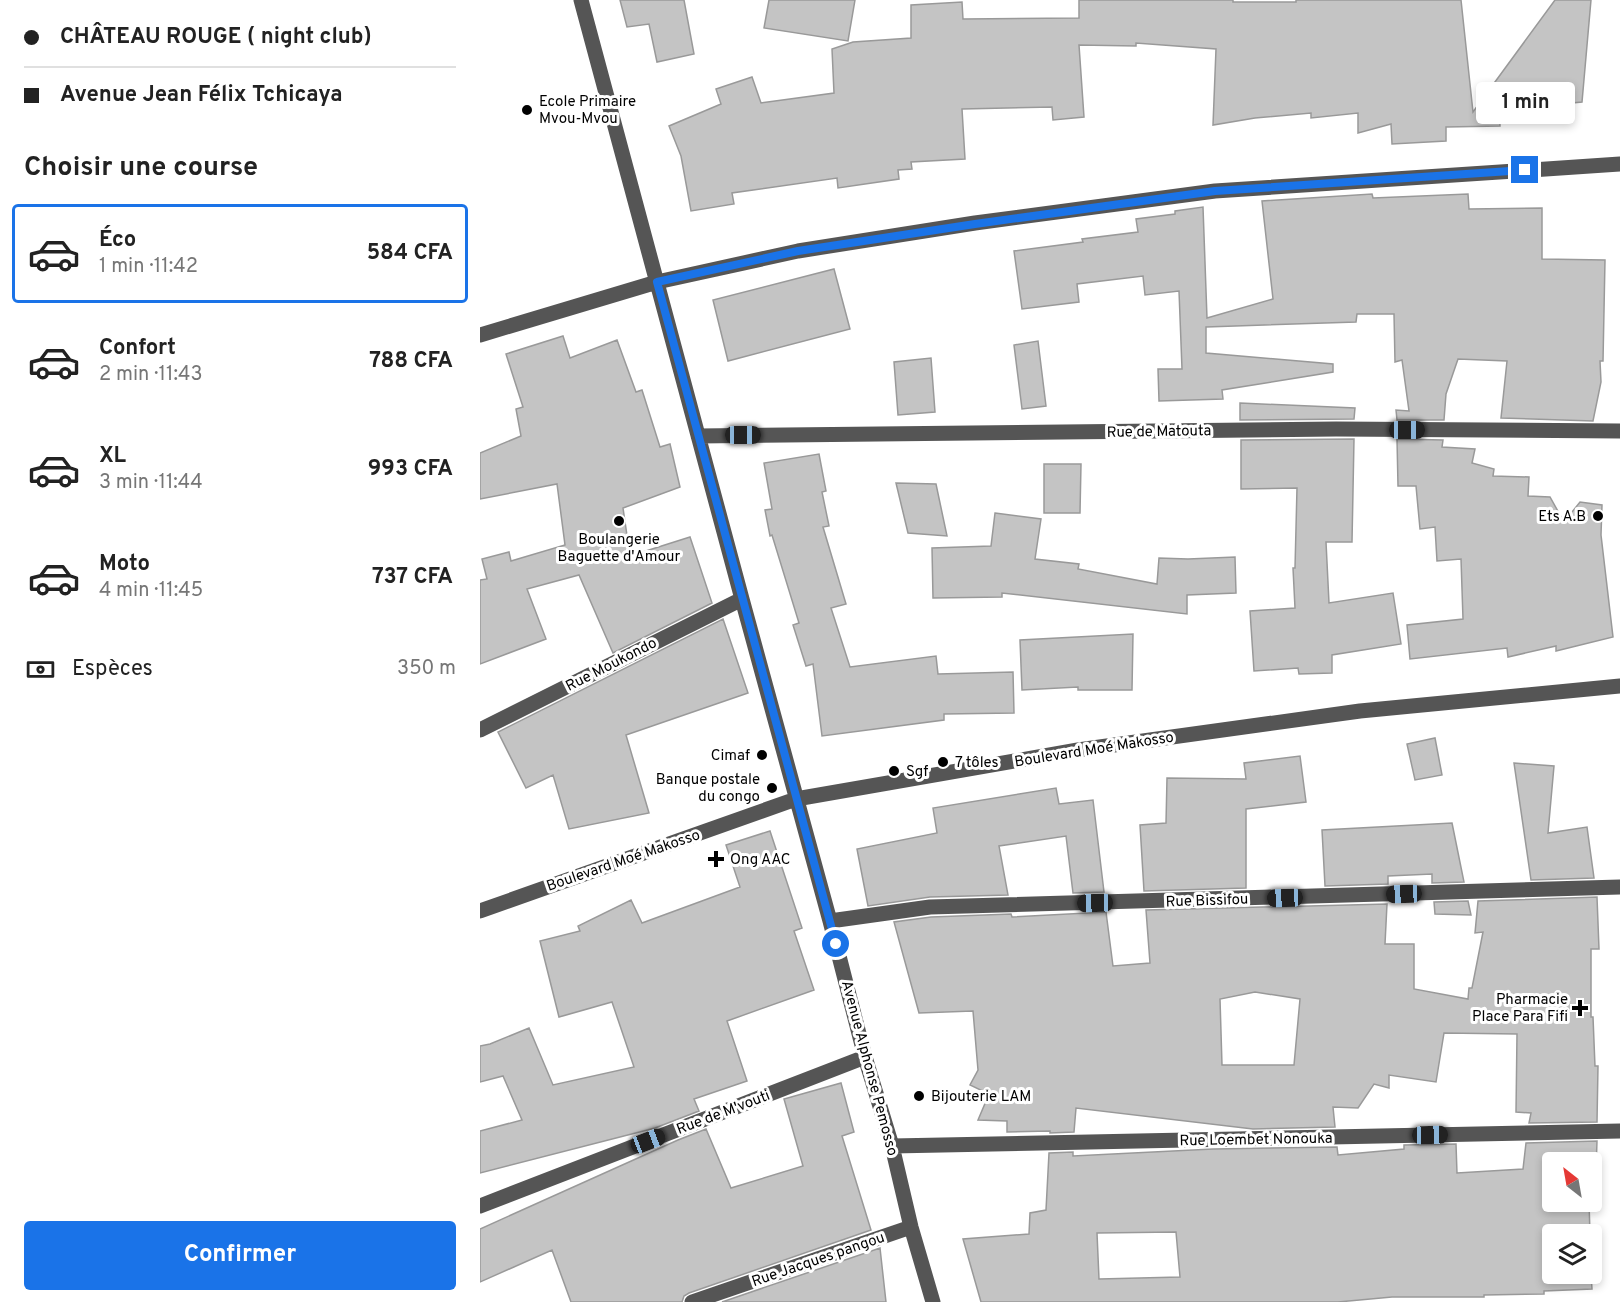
<!DOCTYPE html>
<html lang="fr">
<meta charset="utf-8">
<style>
:root{--surface:#fff;--page:#f6f6f6;--text:#222;--muted:#767676;--line:#e0e0e0;--accent:#1a73e8}
body{margin:0;font-family:Overpass,sans-serif;background:var(--page);color:var(--text);height:100vh;display:flex;flex-direction:column;font-size:22px;white-space:nowrap}
*{box-sizing:border-box;margin:0}
p{font-size:20px;color:var(--muted)}
.icon{flex:none;width:33px;height:33px;fill:none;stroke:currentColor;stroke-width:2;stroke-linecap:round;stroke-linejoin:round}
.map{position:relative;flex:1;overflow:hidden}
.panel{display:flex;flex-direction:column;background:var(--surface);width:480px}
.panel>*{flex:none}
.top-card{display:grid;align-content:center;height:132px;padding:0 24px;background:var(--surface)}
.needle{width:39px;rotate:329deg}
.controls{position:absolute;left:1062px;top:1152px;display:grid;gap:12px}
.controls a{display:grid;place-items:center;width:60px;height:60px;border-radius:6px;background:var(--surface);box-shadow:0 3px 9px #0003;font-size:30px}
.end{position:absolute;width:27px;height:27px;margin:-14px;border:8px solid #1a73e8;background:#fff;box-shadow:0 0 0 3px #fff}
.from{border-radius:50%}
.bubble{position:absolute;height:42px;border-radius:6px;background:var(--surface);box-shadow:0 3px 9px #0003;font-size:20px;font-weight:700;line-height:42px;text-align:center}
.car{position:absolute;width:18px;height:36px;margin:-18px -9px;border-radius:8px;box-shadow:0 0 4px 2px #0007;background:linear-gradient(#222 24%,#8ab4d8 0 40%,#222 0 76%,#8ab4d8 0 86%,#222 0)}
.top-card b{display:flex;align-items:center;gap:21px;height:57px;font-size:22px}
.top-card b+b{border-top:2px solid var(--line)}
.top-card i{width:15px;height:15px;background:var(--text)}
ul{padding:0;list-style:none}
li{display:flex;align-items:center;gap:18px;height:99px;margin:0 12px 9px;padding:0 12px;border:3px solid transparent;border-radius:6px}
li div{flex:1}
li b{display:block;font-size:22px}
li em{font-style:normal;font-weight:700}
li.selected{border-color:var(--accent)}
li>.icon{width:54px;height:54px;stroke-width:1.5}
h2{padding:0 24px;font-size:27px;line-height:72px}
.pay{display:flex;align-items:center;gap:15px;height:66px;padding:0 24px;font-size:22px}
.pay p{margin-inline-start:auto}
.cta{display:flex;gap:12px;margin-top:auto;padding:12px 24px}
.cta a{flex:1;height:69px;border-radius:6px;background:var(--accent);color:#fff;font-size:24px;font-weight:700;line-height:69px;text-align:center}
main{display:flex;flex:1;min-height:0}
.map>svg:first-child{display:block}
.building{fill:#c4c4c4;stroke:#999;stroke-width:1.5;fill-rule:evenodd}
.lines{fill:none;stroke-linecap:round;stroke-linejoin:round}
.minor{stroke:#555;stroke-width:15}
.route{stroke:#1a73e8;stroke-width:8}
.poi-dot{fill:#000;stroke:#fff;stroke-width:2}
.labels{text-anchor:middle;stroke-width:6;stroke-linejoin:round;paint-order:stroke}
.poi-label{font-size:15px;fill:#000;stroke:#fff;text-anchor:start}
.street-label{font-size:15px;fill:#000;stroke:#fff}
</style>
<main>
<section class="panel">
<div class="top-card">
<b><i class="from"></i>CHÂTEAU ROUGE ( night club)</b>
<b><i></i>Avenue Jean Félix Tchicaya</b>
</div>
<h2>Choisir une course</h2>
<ul>
<li class="selected"><svg class="icon" aria-label="car" viewBox="0 0 24 24"><path d="M5 17H2v-5l4-1 3-4h7l3 4 3 1v5h-3M9 17h6M6 11h13"/><circle cx="7" cy="17" r="2"/><circle cx="17" cy="17" r="2"/></svg><div><b>Éco</b><p>1 min · 11:42</p></div><em>584 CFA</em></li>
<li><svg class="icon" aria-label="car" viewBox="0 0 24 24"><path d="M5 17H2v-5l4-1 3-4h7l3 4 3 1v5h-3M9 17h6M6 11h13"/><circle cx="7" cy="17" r="2"/><circle cx="17" cy="17" r="2"/></svg><div><b>Confort</b><p>2 min · 11:43</p></div><em>788 CFA</em></li>
<li><svg class="icon" aria-label="car" viewBox="0 0 24 24"><path d="M5 17H2v-5l4-1 3-4h7l3 4 3 1v5h-3M9 17h6M6 11h13"/><circle cx="7" cy="17" r="2"/><circle cx="17" cy="17" r="2"/></svg><div><b>XL</b><p>3 min · 11:44</p></div><em>993 CFA</em></li>
<li><svg class="icon" aria-label="car" viewBox="0 0 24 24"><path d="M5 17H2v-5l4-1 3-4h7l3 4 3 1v5h-3M9 17h6M6 11h13"/><circle cx="7" cy="17" r="2"/><circle cx="17" cy="17" r="2"/></svg><div><b>Moto</b><p>4 min · 11:45</p></div><em>737 CFA</em></li>
</ul>
<div class="pay"><svg class="icon" aria-label="cash" viewBox="0 0 24 24"><path d="M3 7h18v10H3z"/><circle cx="12" cy="12" r="2"/></svg>Espèces<p>350 m</p></div>
<div class="cta"><a>Confirmer</a></div>
</section>
<div class="map">
<svg width="1140" height="1302" viewBox="0 0 1140 1302">
<rect width="100%" height="100%" fill="#fff"/>
<!-- building -->
<path class="building" d="M 140,0 L 204,0 L 214,54 L 177,62 L 169,24 L 147,27 Z
M 289,0 L 375,0 L 368,41 L 284,28 Z
M 599,0 L 753,0 L 753,2 L 816,2 L 816,0 L 981,0 L 993,112 L 1075,0 L 1111,0 L 1102,102 L 1019,110 L 1020,126 L 966,127 L 966,141 L 912,144 L 911,124 L 878,133 L 878,113 L 831,118 L 831,113 L 775,118 L 733,125 L 736,49 L 656,43 L 656,46 L 599,45 L 604,117 L 573,120 L 572,107 L 482,109 L 485,159 L 431,162 L 432,169 L 418,170 L 419,179 L 358,188 L 357,178 L 252,193 L 254,204 L 211,211 L 201,156 L 189,126 L 241,104 L 236,89 L 272,77 L 281,103 L 354,93 L 352,49 L 373,42 L 431,38 L 431,5 L 482,2 L 483,19 L 599,18 Z
M 892,194 L 893,198 L 988,194 L 989,209 L 1062,208 L 1062,259 L 1125,260 L 1123,361 L 1120,361 L 1121,382 L 1113,421 L 1021,418 L 1027,361 L 978,359 L 966,394 L 964,420 L 917,420 L 916,410 L 929,411 L 922,360 L 915,362 L 914,314 L 877,314 L 876,322 L 726,327 L 726,353 L 853,364 L 853,372 L 742,390 L 743,399 L 679,401 L 678,369 L 702,369 L 699,291 L 665,295 L 663,276 L 597,284 L 599,302 L 542,309 L 534,251 L 603,242 L 602,239 L 658,232 L 656,219 L 695,214 L 695,211 L 723,207 L 727,318 L 793,299 L 782,201 Z
M 354,269 L 370,329 L 248,361 L 233,300 Z
M 83,336 L 90,358 L 137,340 L 156,392 L 162,390 L 180,447 L 190,444 L 200,487 L 143,508 L 150,556 L 210,537 L 232,603 L 133,653 L 99,575 L 47,589 L 66,639 L 0,664 L 0,580 L 7,579 L 2,559 L 29,552 L 31,561 L 85,545 L 77,484 L 0,499 L 0,453 L 41,436 L 36,409 L 43,407 L 26,354 Z
M 558,341 L 566,406 L 542,409 L 534,345 Z
M 451,358 L 455,412 L 418,415 L 414,362 Z
M 760,403 L 875,408 L 874,419 L 760,420 Z
M 874,439 L 872,542 L 846,542 L 849,603 L 913,593 L 921,644 L 852,655 L 852,673 L 819,674 L 818,668 L 774,671 L 770,611 L 815,608 L 813,568 L 815,568 L 817,488 L 761,489 L 761,440 Z
M 917,439 L 963,440 L 962,447 L 995,449 L 992,463 L 1014,469 L 1013,476 L 1049,477 L 1048,496 L 1070,497 L 1084,522 L 1100,502 L 1122,505 L 1121,535 L 1133,637 L 1076,651 L 1076,646 L 1028,657 L 1027,648 L 930,659 L 927,625 L 983,619 L 981,559 L 957,561 L 955,527 L 940,529 L 936,486 L 918,486 Z
M 339,454 L 346,491 L 342,492 L 349,526 L 343,527 L 366,604 L 351,608 L 370,667 L 456,656 L 458,674 L 533,672 L 534,713 L 464,714 L 464,720 L 342,736 L 333,664 L 326,666 L 313,625 L 319,623 L 292,535 L 290,536 L 285,510 L 292,509 L 284,463 Z
M 564,464 L 601,464 L 600,513 L 564,513 Z
M 416,483 L 456,484 L 467,536 L 428,533 Z
M 515,513 L 561,519 L 555,559 L 599,564 L 598,569 L 677,584 L 679,558 L 708,559 L 755,557 L 756,593 L 707,595 L 707,614 L 522,593 L 522,597 L 453,598 L 452,548 L 511,546 Z
M 243,619 L 268,693 L 146,735 L 169,813 L 89,829 L 73,775 L 46,788 L 18,732 Z
M 653,634 L 652,690 L 598,690 L 598,687 L 542,690 L 540,640 Z
M 955,738 L 962,775 L 935,780 L 927,744 Z
M 820,756 L 826,802 L 766,809 L 766,888 L 664,891 L 660,825 L 686,823 L 687,778 L 766,779 L 764,763 Z
M 1034,763 L 1074,766 L 1068,833 L 1107,827 L 1114,878 L 1051,880 Z
M 576,788 L 579,804 L 613,800 L 624,892 L 593,893 L 586,836 L 519,846 L 528,895 L 450,897 L 388,906 L 377,849 L 457,833 L 453,808 Z
M 972,823 L 984,882 L 952,883 L 952,874 L 908,876 L 908,884 L 845,886 L 842,830 Z
M 290,831 L 322,928 L 314,931 L 334,990 L 247,1021 L 267,1081 L 214,1099 L 219,1111 L 175,1128 L 0,1173 L 0,1131 L 42,1120 L 23,1076 L 0,1082 L 0,1046 L 10,1044 L 49,1028 L 73,1085 L 154,1067 L 132,1002 L 79,1017 L 60,941 L 100,931 L 98,926 L 151,900 L 162,923 L 260,887 L 246,845 Z
M 1117,897 L 1119,949 L 1111,949 L 1111,1017 L 1113,1017 L 1115,1066 L 1118,1066 L 1117,1122 L 1049,1123 L 1051,1113 L 1036,1112 L 1037,1034 L 964,1033 L 956,1082 L 909,1075 L 909,1088 L 894,1084 L 878,1108 L 853,1107 L 855,1127 L 773,1129 L 596,1108 L 594,1132 L 570,1133 L 570,1131 L 527,1132 L 527,1121 L 498,1120 L 509,1094 L 490,1085 L 498,1070 L 493,1011 L 439,1013 L 414,922 L 451,917 L 531,914 L 532,917 L 626,912 L 633,966 L 670,963 L 666,910 L 907,904 L 905,944 L 934,944 L 934,989 L 988,999 L 989,988 L 992,988 L 1003,932 L 995,933 L 998,901 ZM 775,992 L 820,999 L 814,1065 L 742,1065 L 740,999 Z
M 988,901 L 991,915 L 955,914 L 954,902 Z
M 361,1083 L 374,1132 L 362,1136 L 391,1230 L 209,1293 L 204,1296 L 202,1302 L 91,1302 L 72,1250 L 0,1282 L 0,1229 L 198,1140 L 226,1129 L 251,1188 L 323,1166 L 304,1099 Z
M 1117,1141 L 1115,1200 L 1112,1201 L 1112,1162 L 1072,1162 L 1072,1202 L 1109,1202 L 1110,1234 L 1072,1234 L 1072,1274 L 1111,1274 L 1112,1289 L 1064,1291 L 1064,1294 L 1004,1295 L 1004,1297 L 912,1297 L 858,1302 L 501,1302 L 483,1239 L 549,1234 L 550,1213 L 566,1210 L 569,1153 L 593,1152 L 593,1156 L 733,1149 L 857,1147 L 858,1155 L 924,1149 L 924,1145 L 976,1144 L 977,1173 L 1043,1169 L 1046,1143 ZM 696,1232 L 700,1277 L 619,1279 L 617,1233 Z
M 400,1248 L 406,1302 L 242,1302 Z"/>
<g class="lines">
<!-- minor -->
<path class="minor" d="M 101,0 L 262,599 L 350,921 L 385,1057 L 412,1146 L 431,1227 L 453,1302
M 0,335 L 177,282 L 318,251 L 495,223 L 735,191 L 1140,164
M 218,436 L 856,429 L 1140,431
M 0,730 L 262,599
M 0,911 L 316,799 L 598,750 L 880,711 L 1140,686
M 350,921 L 450,907 L 1140,887
M 412,1146 L 1140,1131
M 0,1206 L 385,1057
M 212,1302 L 431,1227"/>
</g>
<g class="lines">
<!-- route -->
<path class="route" d="M 356,944 L 177,282 L 318,251 L 495,224 L 735,191 L 1045,170"/>
</g>
<!-- markers -->
<g class="poi-dot">
<circle cx="47" cy="110" r="6"/>
<circle cx="1118" cy="516" r="6"/>
<circle cx="139" cy="521" r="6"/>
<circle cx="282" cy="755" r="6"/>
<circle cx="463" cy="762" r="6"/>
<circle cx="414" cy="771" r="6"/>
<circle cx="292" cy="788" r="6"/>
<path d="M233 850h6v6h6v6h-6v6h-6v-6h-6v-6h6z"/>
<path d="M1097 999h6v6h6v6h-6v6h-6v-6h-6v-6h6z"/>
<circle cx="439" cy="1096" r="6"/>
</g>
<g class="labels">
<!-- poi labels -->
<g class="poi-label">
<text x="59" y="106">Ecole Primaire<tspan x="59" dy="17">Mvou-Mvou</tspan></text>
<text x="1106" y="521" text-anchor="end">Ets A.B</text>
<text x="139" y="544" text-anchor="middle">Boulangerie<tspan x="139" dy="17">Baguette d'Amour</tspan></text>
<text x="270" y="760" text-anchor="end">Cimaf</text>
<text x="475" y="767">7 tôles</text>
<text x="426" y="776">Sgf</text>
<text x="280" y="784" text-anchor="end">Banque postale<tspan x="280" dy="17">du congo</tspan></text>
<text x="250" y="864">Ong AAC</text>
<text x="1088" y="1004" text-anchor="end">Pharmacie<tspan x="1088" dy="17">Place Para Fifi</tspan></text>
<text x="451" y="1101">Bijouterie LAM</text>
</g>
<!-- street labels -->
<g class="street-label">
<text transform="translate(679 431) rotate(-1)" y="5">Rue de Matouta</text>
<text transform="translate(131 664) rotate(-27)" y="5">Rue Moukondo</text>
<text transform="translate(614 749) rotate(-9)" y="5">Boulevard Moé Makosso</text>
<text transform="translate(143 860) rotate(-19)" y="5">Boulevard Moé Makosso</text>
<text transform="translate(727 900) rotate(-2)" y="5">Rue Bissifou</text>
<text transform="translate(390 1068) rotate(75)" y="5">Avenue Alphonse Pemosso</text>
<text transform="translate(243 1112) rotate(-21)" y="5">Rue de M'vouti</text>
<text transform="translate(776 1139) rotate(-1)" y="5">Rue Loembet Nonouka</text>
<text transform="translate(338 1259) rotate(-19)" y="5">Rue Jacques pangou</text>
</g>
</g>
</svg>
<div class="controls">
<a><svg class="needle" viewBox="-14 -14 28 28"><path d="M0-13l5 13h-10z" fill="#e53935"/><path d="M0 13l5-13h-10z" fill="#767676"/></svg></a>
<a><svg class="icon" aria-label="layers" viewBox="0 0 24 24"><path d="M12 4l9 5-9 5-9-5zM3 14l9 5 9-5"/></svg></a>
</div>
<i class="end from" style="left:356px;top:944px"></i>
<i class="end" style="left:1045px;top:170px"></i>
<div class="bubble" style="left:996px;top:82px;width:99px">1 min</div>
<i class="car" style="left:927px;top:430px;rotate:90deg"></i>
<i class="car" style="left:263px;top:435px;rotate:90deg"></i>
<i class="car" style="left:924px;top:894px;rotate:268deg"></i>
<i class="car" style="left:805px;top:898px;rotate:268deg"></i>
<i class="car" style="left:615px;top:903px;rotate:269deg"></i>
<i class="car" style="left:950px;top:1135px;rotate:89deg"></i>
<i class="car" style="left:168px;top:1141px;rotate:69deg"></i>
</div>
</main>
